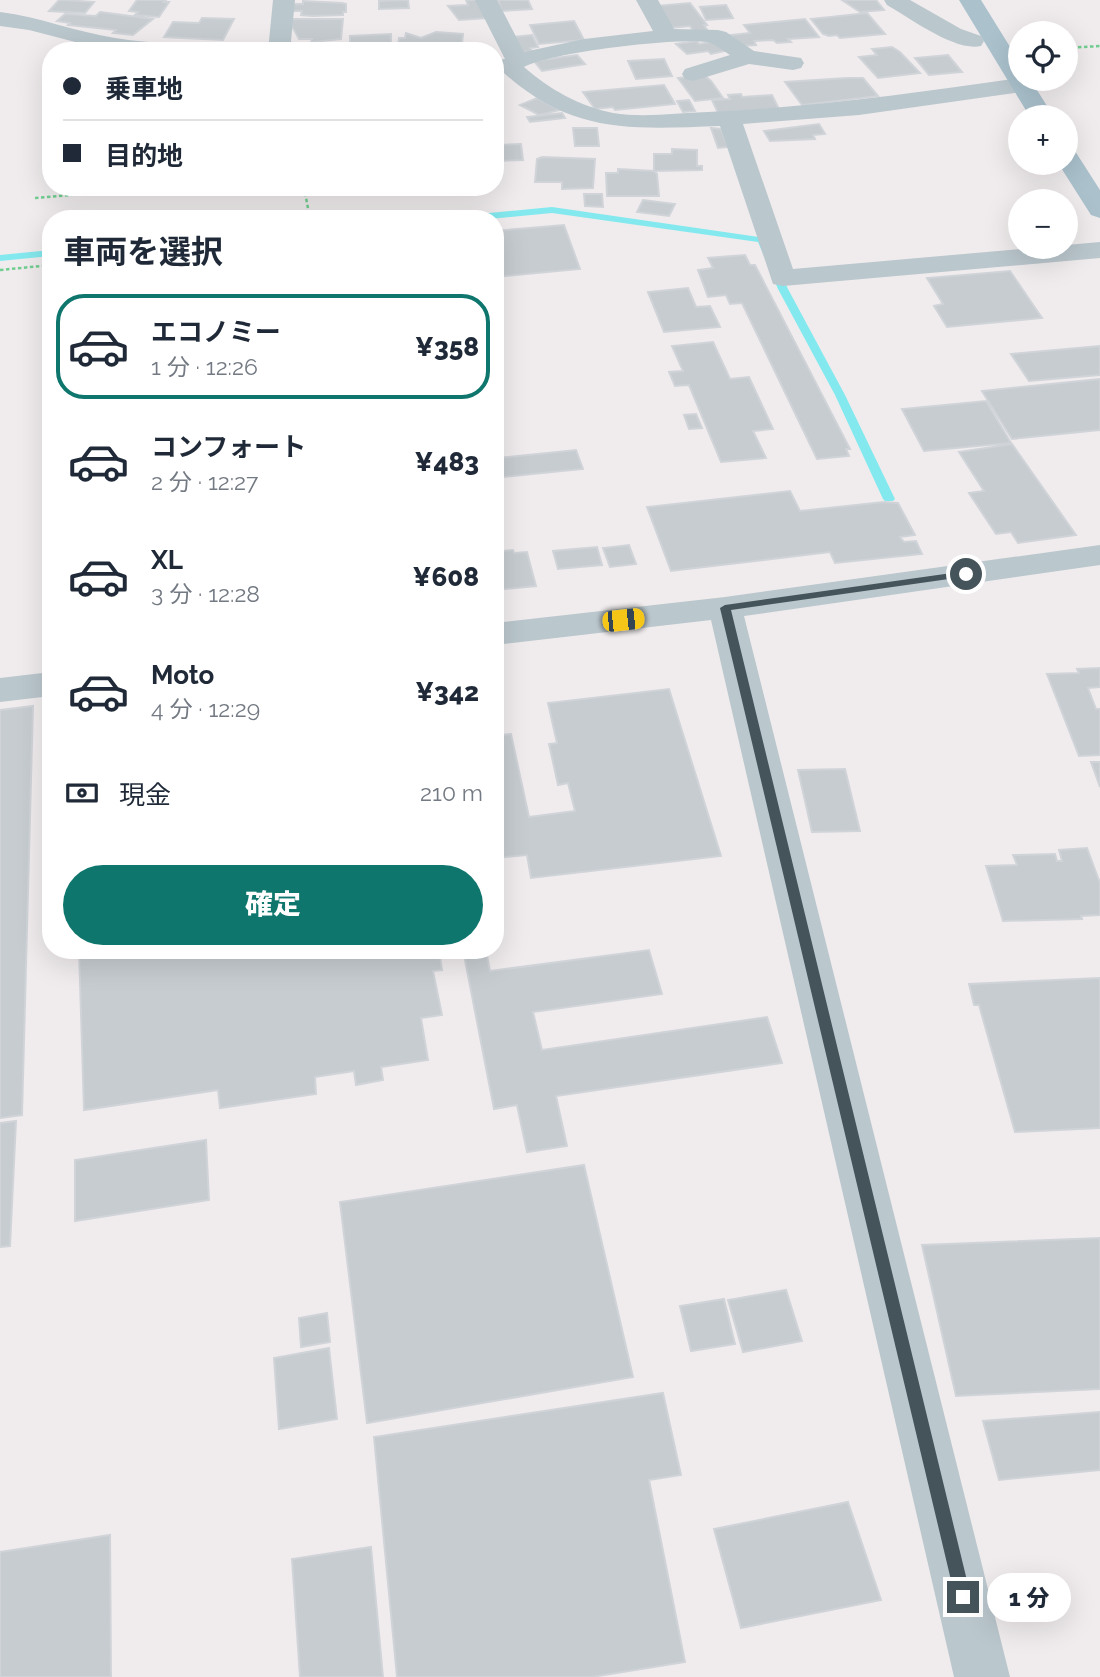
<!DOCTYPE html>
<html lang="ja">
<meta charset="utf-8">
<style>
:root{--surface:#fff;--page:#f6f6f7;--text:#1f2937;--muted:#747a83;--line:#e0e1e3;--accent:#0f766e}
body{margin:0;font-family:Raleway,"Noto Sans JP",sans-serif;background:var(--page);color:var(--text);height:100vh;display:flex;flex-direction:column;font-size:26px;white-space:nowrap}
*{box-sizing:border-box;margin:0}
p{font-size:23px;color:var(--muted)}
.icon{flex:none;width:38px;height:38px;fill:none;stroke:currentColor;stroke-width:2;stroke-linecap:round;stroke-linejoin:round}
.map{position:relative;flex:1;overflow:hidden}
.panel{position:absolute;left:42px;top:210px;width:462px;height:749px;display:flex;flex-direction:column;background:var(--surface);border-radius:28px;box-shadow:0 7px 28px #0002}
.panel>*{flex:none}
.top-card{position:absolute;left:42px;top:42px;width:462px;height:154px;border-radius:28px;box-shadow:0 7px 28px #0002;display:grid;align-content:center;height:154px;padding:0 21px;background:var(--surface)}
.controls{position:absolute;left:1008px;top:21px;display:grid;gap:14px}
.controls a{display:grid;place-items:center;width:70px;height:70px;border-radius:50%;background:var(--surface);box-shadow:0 7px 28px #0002;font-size:35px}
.end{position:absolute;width:32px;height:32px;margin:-16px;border:9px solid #45545b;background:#fff;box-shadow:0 0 0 4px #fff}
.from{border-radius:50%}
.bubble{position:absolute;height:49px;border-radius:24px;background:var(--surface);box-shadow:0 7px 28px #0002;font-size:23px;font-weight:800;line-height:49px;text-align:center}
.car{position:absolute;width:21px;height:42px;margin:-21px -10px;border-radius:9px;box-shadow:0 0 5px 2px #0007;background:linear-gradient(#f5c518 24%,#345 0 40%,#f5c518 0 76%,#345 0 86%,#f5c518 0)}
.top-card b{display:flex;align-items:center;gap:24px;height:66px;font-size:26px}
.top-card b+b{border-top:2px solid var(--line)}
.top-card i{width:18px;height:18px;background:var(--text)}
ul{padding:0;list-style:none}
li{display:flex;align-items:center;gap:21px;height:105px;margin:0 14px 10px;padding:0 7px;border:4px solid transparent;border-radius:28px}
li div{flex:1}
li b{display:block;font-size:26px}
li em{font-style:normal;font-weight:800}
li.current{border-color:var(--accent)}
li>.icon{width:63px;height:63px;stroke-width:1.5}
h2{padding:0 21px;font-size:32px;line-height:84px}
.pay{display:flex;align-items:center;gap:18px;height:77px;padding:0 21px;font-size:26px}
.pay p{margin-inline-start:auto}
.primary-button{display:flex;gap:14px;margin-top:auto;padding:14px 21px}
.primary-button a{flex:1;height:80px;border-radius:42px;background:var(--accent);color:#fff;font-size:28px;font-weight:800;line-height:80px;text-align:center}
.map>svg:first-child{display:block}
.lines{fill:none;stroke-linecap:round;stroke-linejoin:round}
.stream{fill:#84e9ee;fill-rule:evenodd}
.building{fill:#c6ccd0;stroke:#d0d4d9;stroke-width:2}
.path{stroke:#70ce90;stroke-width:2.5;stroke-dasharray:3.5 2.5;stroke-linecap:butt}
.minor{fill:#bac7cd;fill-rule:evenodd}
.major{fill:#abc2cd;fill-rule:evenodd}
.route{fill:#45545b}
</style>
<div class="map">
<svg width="1100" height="1677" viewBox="0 0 1100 1677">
<rect width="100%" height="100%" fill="#f0eced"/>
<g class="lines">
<!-- stream -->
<path class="stream" d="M 552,207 L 765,238 L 788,289 L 845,395 L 895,499 L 893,501 L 885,501 L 883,499 L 835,395 L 778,289 L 758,242 L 552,213 L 489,219 L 452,219 L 457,216 Z
M 51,250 L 51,256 L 0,261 L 0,255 Z"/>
</g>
<!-- building -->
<path class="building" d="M 59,0 L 64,0 L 94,2 L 85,13 L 49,11 Z
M 137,0 L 166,0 L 164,2 L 169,2 L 159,17 L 135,15 L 138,12 L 129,11 Z
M 408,0 L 409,8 L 379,9 L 379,1 Z
M 466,0 L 478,0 L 487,18 L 459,20 L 448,6 L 468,5 Z
M 498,0 L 528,0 L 532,9 L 502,11 Z
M 842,0 L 876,0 L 884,10 L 860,12 Z
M 303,1 L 342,3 L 346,4 L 346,12 L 343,12 L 343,15 L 312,16 L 301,15 L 302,11 L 289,11 L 290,4 L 303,4 Z
M 690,3 L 707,25 L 704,25 L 708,31 L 694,32 L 690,26 L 669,28 L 655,6 Z
M 726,5 L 733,18 L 706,20 L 700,7 Z
M 100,12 L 153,19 L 133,35 L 113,33 L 116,30 L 68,25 L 70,23 L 57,21 L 65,14 L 96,16 Z
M 867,13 L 885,34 L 840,38 L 837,35 L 829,36 L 823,34 L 811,19 Z
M 202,18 L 234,19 L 223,40 L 164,37 L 173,22 L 199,23 Z
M 288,19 L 343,19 L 341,39 L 311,42 L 312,39 L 299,39 Z
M 805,19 L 819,37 L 788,39 L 791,42 L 777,43 L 773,40 L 754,41 L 756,45 L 739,46 L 731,35 L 750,33 L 744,25 Z
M 574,21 L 584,40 L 539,44 L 530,25 Z
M 436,32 L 463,34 L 461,51 L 397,51 L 399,38 L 405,38 L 406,33 L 421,38 Z
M 391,34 L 391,49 L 350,50 L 350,36 Z
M 532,35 L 538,47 L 530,48 L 532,51 L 519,53 L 511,37 Z
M 697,41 L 699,44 L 716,41 L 729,50 L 711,54 L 708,51 L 687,54 L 676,44 Z
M 892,47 L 900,52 L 920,73 L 878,78 L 859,57 L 877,55 L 872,49 Z
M 577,55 L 585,64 L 542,71 L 534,61 Z
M 948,55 L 962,72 L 929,75 L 915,58 Z
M 664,59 L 672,76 L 636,79 L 628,61 Z
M 704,75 L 711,81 L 723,98 L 695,101 L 678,78 Z
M 848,78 L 863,78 L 878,96 L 802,105 L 785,82 Z
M 664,85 L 675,104 L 615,110 L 613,107 L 595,109 L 583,92 Z
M 741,94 L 742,97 L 772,95 L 779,109 L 718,113 L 712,100 L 730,99 L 728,95 Z
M 537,98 L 560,110 L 539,115 L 520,105 Z
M 689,100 L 695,111 L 683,112 L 677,101 Z
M 562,113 L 565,118 L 530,122 L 527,117 Z
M 819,124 L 825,134 L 813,135 L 815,139 L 770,141 L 764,131 Z
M 573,128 L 597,128 L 599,146 L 575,146 Z
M 711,128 L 721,129 L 728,147 L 718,148 Z
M 521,144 L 523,160 L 495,161 L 495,145 Z
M 672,149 L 697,150 L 697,166 L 702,166 L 702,170 L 654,171 L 654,154 L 672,154 Z
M 542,157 L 595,159 L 593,188 L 562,189 L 562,182 L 535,182 L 537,159 Z
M 618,169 L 654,171 L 657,174 L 659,196 L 607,196 L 606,173 L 618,173 Z
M 584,194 L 602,194 L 603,207 L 585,206 Z
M 643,200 L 675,204 L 669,216 L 637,212 Z
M 564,225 L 580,269 L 495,277 L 495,231 Z
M 745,255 L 750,265 L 755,265 L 850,449 L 846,449 L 849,456 L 817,459 L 742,303 L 730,304 L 726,295 L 708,297 L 698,270 L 713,268 L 708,258 Z
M 1010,271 L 1042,318 L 947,327 L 934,306 L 943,304 L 927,278 Z
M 688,288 L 696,307 L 710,306 L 720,327 L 664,332 L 648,292 Z
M 713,342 L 730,379 L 749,377 L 773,429 L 753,431 L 766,458 L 721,462 L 689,385 L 675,386 L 669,372 L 683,371 L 672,346 Z
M 1100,346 L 1100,375 L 1029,381 L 1011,354 Z
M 1100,379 L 1100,430 L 1012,439 L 982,391 Z
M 986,401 L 1011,443 L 924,451 L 902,409 Z
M 696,414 L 702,428 L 689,429 L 684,415 Z
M 1012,444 L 1076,535 L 1018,543 L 1011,532 L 996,534 L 969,493 L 984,491 L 959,452 Z
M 576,450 L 583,469 L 503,477 L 498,458 Z
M 790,491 L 800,511 L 884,502 L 898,503 L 915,535 L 900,537 L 904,542 L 916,541 L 922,554 L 835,563 L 830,552 L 671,571 L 647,507 Z
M 629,545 L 636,564 L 610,567 L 603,548 Z
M 597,547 L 602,565 L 558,569 L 553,551 Z
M 513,550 L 514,553 L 527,552 L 536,586 L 495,590 L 495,552 Z
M 1100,668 L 1100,687 L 1088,688 L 1096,709 L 1100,709 L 1100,755 L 1079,756 L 1047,674 L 1079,673 L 1077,669 Z
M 669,689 L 721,856 L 531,878 L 527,855 L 495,858 L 495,736 L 511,734 L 529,817 L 575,811 L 568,783 L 558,785 L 549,744 L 557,743 L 548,703 Z
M 33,706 L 22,1115 L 0,1118 L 0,710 Z
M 1091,762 L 1100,762 L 1100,787 Z
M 845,769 L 860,831 L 812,832 L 798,770 Z
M 1087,848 L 1100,883 L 1100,915 L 1081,916 L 1082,919 L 1003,921 L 986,866 L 1017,865 L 1013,855 L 1055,854 L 1057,861 L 1062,861 L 1059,850 Z
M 79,950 L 439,950 L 442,970 L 433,971 L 442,1015 L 421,1018 L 428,1060 L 381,1067 L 383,1080 L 356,1085 L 354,1071 L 315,1077 L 316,1094 L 220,1108 L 218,1090 L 84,1110 Z
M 463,950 L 486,950 L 490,971 L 649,950 L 662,994 L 533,1012 L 542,1050 L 767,1017 L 782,1063 L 556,1096 L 567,1146 L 527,1152 L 517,1105 L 494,1109 Z
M 1100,978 L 1100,1128 L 1015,1132 L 979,1005 L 974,1005 L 969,984 Z
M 16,1121 L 10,1246 L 0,1247 L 0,1123 Z
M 206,1140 L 209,1200 L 75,1221 L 75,1160 Z
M 584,1165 L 633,1377 L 367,1423 L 340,1202 Z
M 1100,1238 L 1100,1389 L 956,1396 L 922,1245 Z
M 786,1290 L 802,1341 L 743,1352 L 728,1300 Z
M 724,1299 L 735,1344 L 691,1351 L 680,1306 Z
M 327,1313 L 330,1342 L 301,1347 L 299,1318 Z
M 329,1348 L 337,1419 L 279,1429 L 274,1358 Z
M 663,1393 L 681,1475 L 649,1480 L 685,1662 L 592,1677 L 397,1677 L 374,1437 Z
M 1100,1412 L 1100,1470 L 999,1480 L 983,1421 Z
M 848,1502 L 881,1600 L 741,1628 L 714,1529 Z
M 110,1535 L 111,1677 L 0,1677 L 0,1552 Z
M 371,1547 L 383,1677 L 300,1677 L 292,1559 Z"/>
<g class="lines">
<!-- path -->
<path class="path" d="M 1066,48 L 1100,46
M 304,187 L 310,219
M 35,198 L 163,187
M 0,270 L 51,265"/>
<!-- minor -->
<path class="minor" d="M 273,0 L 295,0 L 290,51 L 268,51 Z
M 475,0 L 497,0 L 524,52 L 584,39 L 653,31 L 636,0 L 658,0 L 674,29 L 718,30 L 726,32 L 754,51 L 801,58 L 804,63 L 801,68 L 793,70 L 749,64 L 693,81 L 685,79 L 682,74 L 685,69 L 730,55 C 723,51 715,43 707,42 C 673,38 553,52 524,67 C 549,89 579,106 613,113 C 643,118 677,113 708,112 C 813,107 916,93 1020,78 L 1030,80 L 1034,85 L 1030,90 L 1022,92 L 859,115 L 743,124 L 793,269 L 1100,242 L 1100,258 L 783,286 L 773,284 L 720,126 C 633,129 573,135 504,73 L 495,74 L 495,60 L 505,59 Z
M 884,0 L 910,0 L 961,29 L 981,36 L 984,41 L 981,46 C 955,52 910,18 887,5 Z
M 0,12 C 40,17 76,32 115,38 C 156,45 198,43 239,44 L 247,46 L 250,51 L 110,51 L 29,30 L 0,26 Z
M 1100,545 L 1100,565 L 744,616 L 1010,1677 L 954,1677 L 711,620 L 495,645 L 495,623 L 725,597 Z
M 51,672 L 51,696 L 0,702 L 0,678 Z"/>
<!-- major -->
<path class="major" d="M 959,0 L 981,0 L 1020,63 L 1020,79 L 1030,79 L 1054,117 L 1030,117 Z
M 1066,149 L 1075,151 L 1100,190 L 1100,218 L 1091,215 L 1058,163 L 1066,163 Z"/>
</g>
<!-- route -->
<path class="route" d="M 966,571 L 970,572 L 970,576 L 731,610 L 971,1597 L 968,1603 L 963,1605 L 957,1603 L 955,1597 L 720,608 L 725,605 Z"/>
</svg>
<div class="controls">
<a><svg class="icon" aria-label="locate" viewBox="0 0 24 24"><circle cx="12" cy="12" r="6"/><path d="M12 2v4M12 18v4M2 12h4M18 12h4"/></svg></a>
<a>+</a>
<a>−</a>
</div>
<i class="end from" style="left:966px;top:574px"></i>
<i class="end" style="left:963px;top:1597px"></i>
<div class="bubble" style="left:987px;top:1573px;width:84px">1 分</div>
<i class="car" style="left:623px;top:620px;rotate:84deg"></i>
<div class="top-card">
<b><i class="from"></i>乗車地</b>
<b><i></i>目的地</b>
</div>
<section class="panel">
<h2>車両を選択</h2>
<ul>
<li class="current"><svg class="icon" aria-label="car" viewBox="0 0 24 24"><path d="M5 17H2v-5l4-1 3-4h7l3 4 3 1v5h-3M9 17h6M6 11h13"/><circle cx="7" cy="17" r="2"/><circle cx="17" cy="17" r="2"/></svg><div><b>エコノミー</b><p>1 分 · 12:26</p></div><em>¥358</em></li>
<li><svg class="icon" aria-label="car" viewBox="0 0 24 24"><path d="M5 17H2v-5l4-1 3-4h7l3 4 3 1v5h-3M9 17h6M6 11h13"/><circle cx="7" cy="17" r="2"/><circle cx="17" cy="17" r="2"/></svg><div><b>コンフォート</b><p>2 分 · 12:27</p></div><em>¥483</em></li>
<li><svg class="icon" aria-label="car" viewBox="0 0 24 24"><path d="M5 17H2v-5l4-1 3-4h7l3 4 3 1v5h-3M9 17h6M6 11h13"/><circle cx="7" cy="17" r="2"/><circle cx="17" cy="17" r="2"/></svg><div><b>XL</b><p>3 分 · 12:28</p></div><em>¥608</em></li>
<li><svg class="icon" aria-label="car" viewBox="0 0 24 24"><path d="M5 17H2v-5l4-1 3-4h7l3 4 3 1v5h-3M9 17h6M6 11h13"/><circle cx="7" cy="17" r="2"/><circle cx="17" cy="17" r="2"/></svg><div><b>Moto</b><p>4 分 · 12:29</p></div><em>¥342</em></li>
</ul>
<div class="pay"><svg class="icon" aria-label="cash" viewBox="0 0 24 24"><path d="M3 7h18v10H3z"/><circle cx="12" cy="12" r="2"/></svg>現金<p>210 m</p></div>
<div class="primary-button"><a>確定</a></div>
</section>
</div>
